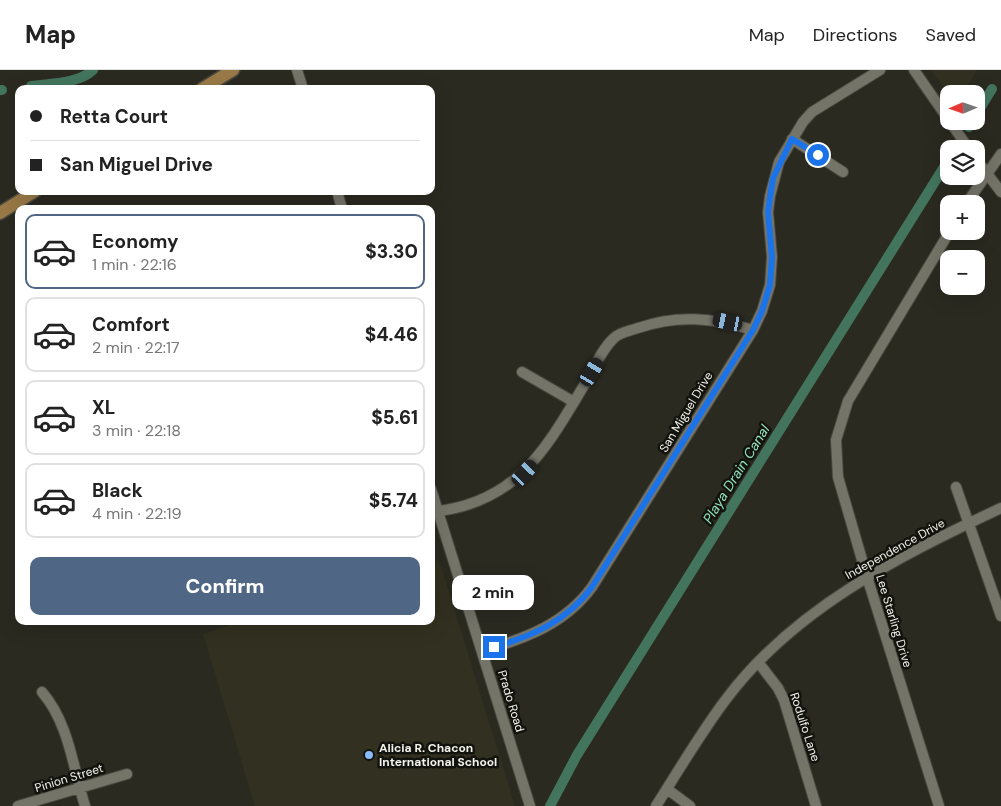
<!DOCTYPE html>
<meta charset="utf-8">
<style>
:root{--surface:#fff;--page:#f6f6f6;--text:#222;--muted:#767676;--line:#e0e0e0;--accent:#4f6784}
body{margin:0;font-family:"DM Sans",sans-serif;background:var(--page);color:var(--text);height:100vh;display:flex;flex-direction:column;font-size:19px;white-space:nowrap}
*{box-sizing:border-box;margin:0}
p{font-size:16px;color:var(--muted)}
.icon{flex:none;width:28px;height:28px;fill:none;stroke:currentColor;stroke-width:2;stroke-linecap:round;stroke-linejoin:round}
.map{position:relative;flex:1;overflow:hidden}
.sheet{position:absolute;left:15px;top:135px;width:420px;height:420px;display:flex;flex-direction:column;background:var(--surface);border-radius:10px;box-shadow:0 5px 20px #0002}
.sheet>*{flex:none}
.hud{position:absolute;left:15px;top:15px;width:420px;height:110px;border-radius:10px;box-shadow:0 5px 20px #0002;display:grid;align-content:center;height:110px;padding:0 15px;background:var(--surface)}
.needle{width:32px;rotate:268deg}
.tools{position:absolute;left:940px;top:15px;display:grid;gap:10px}
.tools a{display:grid;place-items:center;width:45px;height:45px;border-radius:10px;background:var(--surface);box-shadow:0 5px 20px #0002;font-size:25px}
.end{position:absolute;width:22px;height:22px;margin:-11px;border:6px solid #1a73e8;background:#fff;box-shadow:0 0 0 2px #fff}
.from{border-radius:50%}
.bubble{position:absolute;height:35px;border-radius:10px;background:var(--surface);box-shadow:0 5px 20px #0002;font-size:16px;font-weight:800;line-height:35px;text-align:center}
.car{position:absolute;width:15px;height:30px;margin:-15px -8px;border-radius:6px;box-shadow:0 0 4px 1px #0007;background:linear-gradient(#222 24%,#8ab4d8 0 40%,#222 0 76%,#8ab4d8 0 86%,#222 0)}
.hud b{display:flex;align-items:center;gap:18px;height:48px;font-size:19px}
.hud b+b{border-top:1px solid var(--line)}
.hud i{width:12px;height:12px;background:var(--text)}
ul{padding:9px 0 0;list-style:none}
li{display:flex;align-items:center;gap:15px;height:75px;margin:0 10px 8px;padding:0 5px;border:2px solid var(--line);border-radius:10px}
li div{flex:1}
li b{display:block;font-size:19px}
li em{font-style:normal;font-weight:800}
li.active{border-color:var(--accent)}
li>.icon{width:45px;height:45px;stroke-width:1.5}
.button{display:flex;gap:10px;margin-top:auto;padding:10px 15px}
.button a{flex:1;height:58px;border-radius:10px;background:var(--accent);color:#fff;font-size:20px;font-weight:800;line-height:58px;text-align:center}
header{display:flex;align-items:center;gap:30px;box-sizing:border-box;height:70px;padding:0 25px;background:var(--surface);border-bottom:1px solid var(--line)}
header strong{font-size:24px}
nav{display:flex;gap:28px;margin-inline-start:auto;font-size:18px}
.map>svg:first-child{display:block}
.built{fill:#323020}
.lines{fill:none;stroke-linecap:round;stroke-linejoin:round}
.canal{stroke:#43755e;stroke-width:10}
.minor-casing{stroke:#494940;stroke-width:12}
.major-casing{stroke:#494940;stroke-width:15}
.minor{stroke:#757469;stroke-width:10}
.major{stroke:#997947;stroke-width:12}
.route{stroke:#1a73e8;stroke-width:6}
.poi-dot{fill:#87bbfb;stroke:#13130e;stroke-width:2}
.labels{text-anchor:middle;stroke-width:5;stroke-linejoin:round;paint-order:stroke}
.street-label{font-size:12px;fill:#f2f2eb;stroke:#13130e}
.poi-label{font-size:12px;font-weight:bold;fill:#f2f2eb;stroke:#13130e;text-anchor:start}
.water-label{font-size:14px;font-style:italic;fill:#91e1bc;stroke:#13130e}
</style>
<header>
<strong>Map</strong>
<nav><a>Map</a><a>Directions</a><a>Saved</a></nav>
</header>
<div class="map">
<svg width="1001" height="736" viewBox="0 0 1001 736">
<rect width="100%" height="100%" fill="#2b2a21"/>
<!-- built -->
<path class="built" d="M 931,0 L 977,0 L 962,24 L 949,24 Z
M 439,490 L 515,736 L 255,736 L 203,564 L 242,551 L 431,551 L 431,493 Z"/>
<g class="lines">
<!-- canal -->
<path class="canal" d="M 31,16 C 51,13 78,14 93,0
M 0,20 L 2,20
M 976,45 L 992,19
M 969,57 L 972,51
M 550,736 L 577,685 L 949,89"/>
<!-- minor casing -->
<g class="minor-casing">
<path id="minor" d="M 297,0 L 303,19
M 914,0 L 969,79
M 792,69 L 843,102
M 976,89 L 1001,122
M 337,121 L 342,139
M 966,134 L 1001,84
M 522,302 L 574,332
M 956,417 L 1001,546
M 431,419 L 530,736
M 431,442 C 517,434 546,379 586,312 C 594,298 602,279 614,268 C 620,262 630,261 638,258 C 678,244 713,248 753,260
M 483,581 C 526,568 565,554 592,517 L 753,260 L 762,241 L 770,215 L 772,187 L 768,142 L 770,126 L 779,92 L 803,52 L 812,42 L 880,0
M 758,592 L 778,618 L 784,630 L 816,736
M 42,622 C 69,653 73,698 85,736
M 667,719 L 690,736
M 18,736 L 127,704
M 656,736 C 679,700 701,662 727,628 C 795,538 901,485 1001,438
M 939,736 L 867,507 L 838,407 L 836,370 L 848,331 L 950,161"/>
</g>
<!-- major casing -->
<g class="major-casing">
<path id="major" d="M 202,19 L 233,0
M 0,143 L 35,121"/>
</g>
<!-- minor -->
<use href="#minor" class="minor"/>
<!-- major -->
<use href="#major" class="major"/>
</g>
<g class="lines">
<!-- route -->
<path class="route" d="M 494,577 C 533,566 568,550 592,517 L 753,260 L 762,241 L 770,215 L 772,187 L 768,142 L 773,108 L 792,69 L 818,85"/>
</g>
<!-- markers -->
<circle class="poi-dot" cx="369" cy="685" r="5"/>
<g class="labels">
<!-- street labels -->
<g class="street-label">
<text transform="translate(686 342) rotate(-59)" y="4">San Miguel Drive</text>
<text transform="translate(895 479) rotate(-29)" y="4">Independence Drive</text>
<text transform="translate(894 551) rotate(73)" y="4">Lee Starling Drive</text>
<text transform="translate(511 631) rotate(73)" y="4">Prado Road</text>
<text transform="translate(805 657) rotate(72)" y="4">Rodulfo Lane</text>
<text transform="translate(69 708) rotate(-17)" y="4">Pinion Street</text>
</g>
<!-- poi labels -->
<g class="poi-label">
<text x="379" y="682">Alicia R. Chacon<tspan x="379" dy="14">International School</tspan></text>
</g>
<!-- water labels -->
<g class="water-label">
<text transform="translate(736 404) rotate(-58)" y="5">Playa Drain Canal</text>
</g>
</g>
</svg>
<div class="tools">
<a><svg class="needle" viewBox="-14 -14 28 28"><path d="M0-13l5 13h-10z" fill="#e53935"/><path d="M0 13l5-13h-10z" fill="#767676"/></svg></a>
<a><svg class="icon" aria-label="layers" viewBox="0 0 24 24"><path d="M12 4l9 5-9 5-9-5zM3 14l9 5 9-5"/></svg></a>
<a>+</a>
<a>−</a>
</div>
<i class="end from" style="left:818px;top:85px"></i>
<i class="end" style="left:494px;top:577px"></i>
<div class="bubble" style="left:452px;top:505px;width:82px">2 min</div>
<i class="car" style="left:728px;top:252px;rotate:282deg"></i>
<i class="car" style="left:592px;top:302px;rotate:31deg"></i>
<i class="car" style="left:525px;top:403px;rotate:43deg"></i>
<div class="hud">
<b><i class="from"></i>Retta Court</b>
<b><i></i>San Miguel Drive</b>
</div>
<section class="sheet">
<ul>
<li class="active"><svg class="icon" aria-label="car" viewBox="0 0 24 24"><path d="M5 17H2v-5l4-1 3-4h7l3 4 3 1v5h-3M9 17h6M6 11h13"/><circle cx="7" cy="17" r="2"/><circle cx="17" cy="17" r="2"/></svg><div><b>Economy</b><p>1 min · 22:16</p></div><em>$3.30</em></li>
<li><svg class="icon" aria-label="car" viewBox="0 0 24 24"><path d="M5 17H2v-5l4-1 3-4h7l3 4 3 1v5h-3M9 17h6M6 11h13"/><circle cx="7" cy="17" r="2"/><circle cx="17" cy="17" r="2"/></svg><div><b>Comfort</b><p>2 min · 22:17</p></div><em>$4.46</em></li>
<li><svg class="icon" aria-label="car" viewBox="0 0 24 24"><path d="M5 17H2v-5l4-1 3-4h7l3 4 3 1v5h-3M9 17h6M6 11h13"/><circle cx="7" cy="17" r="2"/><circle cx="17" cy="17" r="2"/></svg><div><b>XL</b><p>3 min · 22:18</p></div><em>$5.61</em></li>
<li><svg class="icon" aria-label="car" viewBox="0 0 24 24"><path d="M5 17H2v-5l4-1 3-4h7l3 4 3 1v5h-3M9 17h6M6 11h13"/><circle cx="7" cy="17" r="2"/><circle cx="17" cy="17" r="2"/></svg><div><b>Black</b><p>4 min · 22:19</p></div><em>$5.74</em></li>
</ul>
<div class="button"><a>Confirm</a></div>
</section>
</div>
